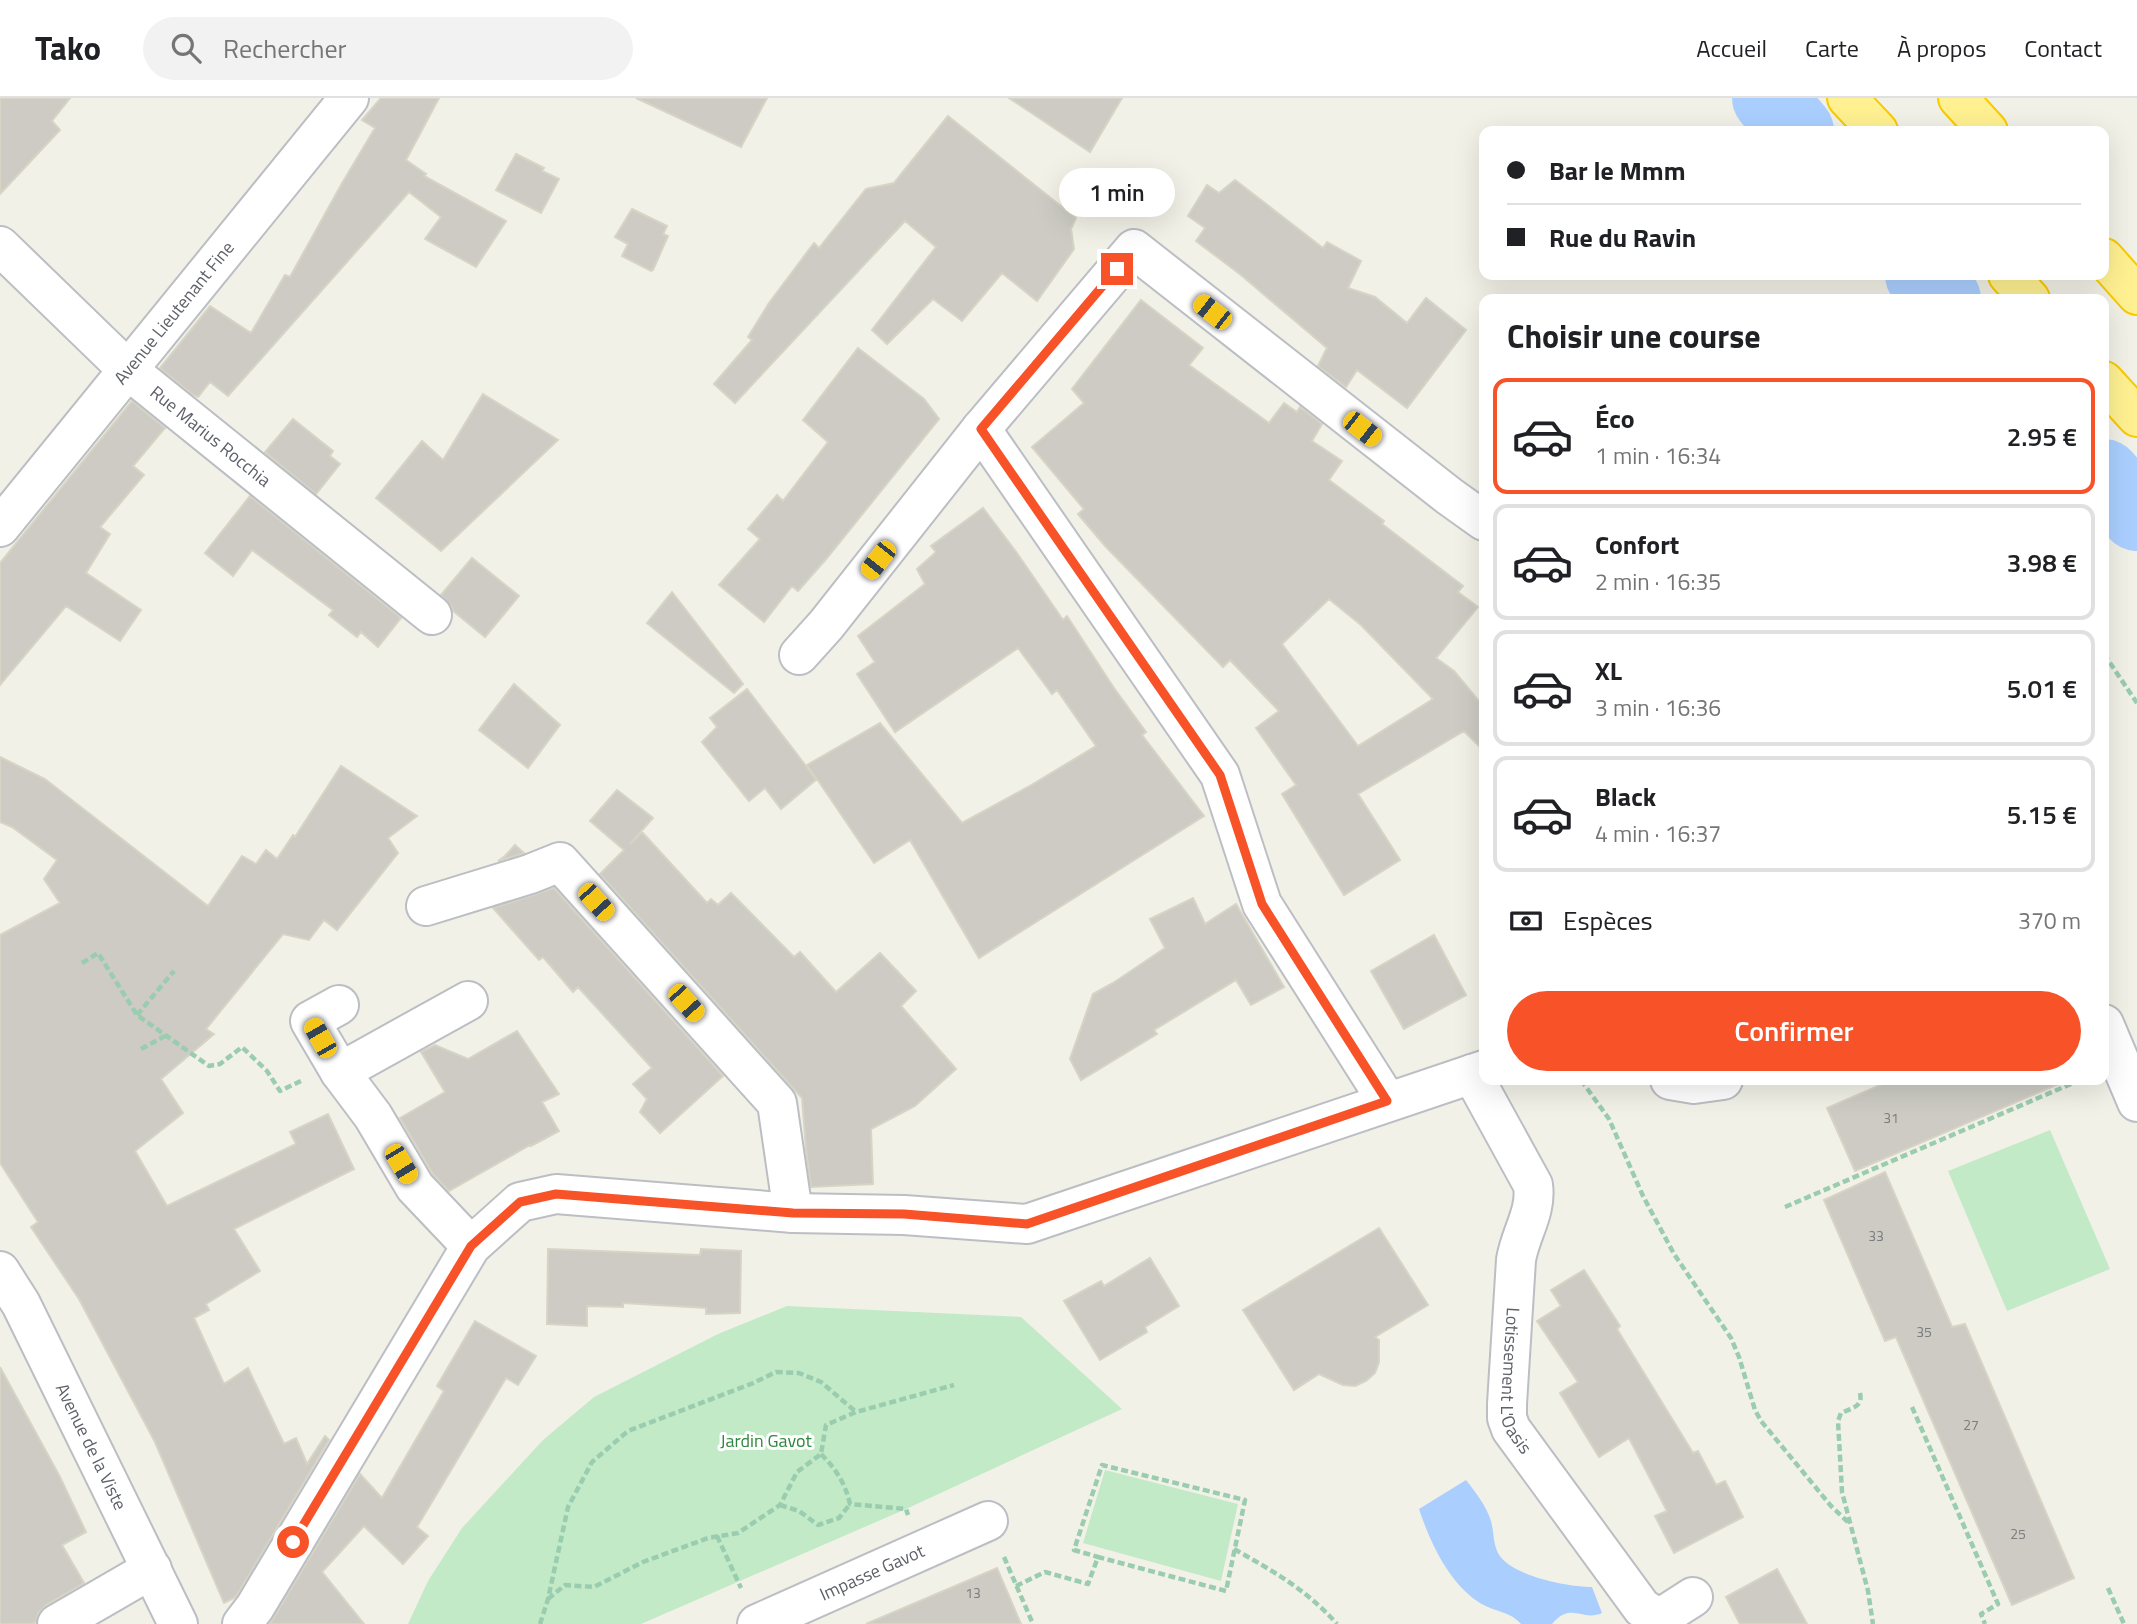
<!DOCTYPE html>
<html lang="fr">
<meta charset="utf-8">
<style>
:root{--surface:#fff;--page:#f2f2f2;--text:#202124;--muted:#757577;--line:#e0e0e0;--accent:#f75228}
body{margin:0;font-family:"Titillium Web",sans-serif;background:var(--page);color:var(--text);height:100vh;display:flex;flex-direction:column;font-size:26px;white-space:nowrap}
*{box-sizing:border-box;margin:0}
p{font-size:23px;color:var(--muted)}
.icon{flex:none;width:38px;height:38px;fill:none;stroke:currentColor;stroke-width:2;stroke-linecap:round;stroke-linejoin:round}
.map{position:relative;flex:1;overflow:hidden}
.details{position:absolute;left:1479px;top:196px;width:630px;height:791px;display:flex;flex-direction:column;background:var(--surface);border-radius:14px;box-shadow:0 7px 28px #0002}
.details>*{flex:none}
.banner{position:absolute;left:1479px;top:28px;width:630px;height:154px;border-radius:14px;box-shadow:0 7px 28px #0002;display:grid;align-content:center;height:154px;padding:0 28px;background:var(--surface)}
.end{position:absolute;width:32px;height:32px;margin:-16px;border:9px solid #f75228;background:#fff;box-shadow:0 0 0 4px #fff}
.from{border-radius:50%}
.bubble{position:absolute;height:49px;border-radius:24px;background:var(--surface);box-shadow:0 7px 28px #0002;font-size:23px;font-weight:600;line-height:49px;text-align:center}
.car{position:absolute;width:21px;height:42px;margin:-21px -10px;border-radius:9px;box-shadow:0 0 5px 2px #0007;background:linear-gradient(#f5c518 24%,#345 0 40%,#f5c518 0 76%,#345 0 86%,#f5c518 0)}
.banner b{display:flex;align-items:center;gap:24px;height:66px;font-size:26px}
.banner b+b{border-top:2px solid var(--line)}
.banner i{width:18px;height:18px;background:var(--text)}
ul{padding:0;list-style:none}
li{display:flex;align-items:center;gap:21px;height:116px;margin:0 14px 10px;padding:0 14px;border:4px solid var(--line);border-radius:14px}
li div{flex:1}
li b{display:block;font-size:26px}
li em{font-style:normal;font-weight:600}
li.active{border-color:var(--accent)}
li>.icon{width:63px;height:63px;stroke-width:1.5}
h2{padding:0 28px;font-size:32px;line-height:84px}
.pay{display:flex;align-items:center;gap:18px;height:77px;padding:0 28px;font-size:26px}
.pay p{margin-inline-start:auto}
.primary-button{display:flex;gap:14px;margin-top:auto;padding:14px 28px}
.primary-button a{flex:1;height:80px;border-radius:42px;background:var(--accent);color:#fff;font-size:28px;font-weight:600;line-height:80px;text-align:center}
header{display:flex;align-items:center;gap:42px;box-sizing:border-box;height:98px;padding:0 35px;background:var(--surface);border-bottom:2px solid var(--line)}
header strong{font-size:33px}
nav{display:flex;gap:38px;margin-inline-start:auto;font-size:24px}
.search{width:490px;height:63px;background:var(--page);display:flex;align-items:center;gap:18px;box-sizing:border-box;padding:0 24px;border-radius:38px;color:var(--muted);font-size:26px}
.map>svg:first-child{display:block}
.green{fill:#c2eac7}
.water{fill:#aacfff}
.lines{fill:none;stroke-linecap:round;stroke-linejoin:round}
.river{stroke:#aacfff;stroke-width:74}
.building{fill:#cdcbc4;stroke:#d7d4c5;stroke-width:2;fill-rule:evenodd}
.minor-casing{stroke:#bbbec3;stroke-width:42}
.highway-casing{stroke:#f9ca00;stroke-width:42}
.path{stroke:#9accaf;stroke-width:4.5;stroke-dasharray:7 3.5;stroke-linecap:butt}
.minor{stroke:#fff;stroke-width:38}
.highway{stroke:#fff191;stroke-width:38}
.route{stroke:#f75228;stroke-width:9}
.labels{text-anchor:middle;stroke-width:6;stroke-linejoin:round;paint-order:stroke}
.number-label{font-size:14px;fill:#7a7c7f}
.street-label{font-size:18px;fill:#5e6168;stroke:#fff}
.park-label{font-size:18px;fill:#2f873e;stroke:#fff}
</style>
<header>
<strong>Tako</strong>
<div class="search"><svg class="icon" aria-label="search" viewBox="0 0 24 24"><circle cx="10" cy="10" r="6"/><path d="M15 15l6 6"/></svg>Rechercher</div>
<nav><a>Accueil</a><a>Carte</a><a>À propos</a><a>Contact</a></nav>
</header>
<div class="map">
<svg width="2137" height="1526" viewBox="0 0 2137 1526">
<rect width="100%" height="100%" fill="#f2f1e7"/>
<!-- green -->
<path class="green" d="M 2050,1032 L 2110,1171 L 2007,1213 L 1948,1073 Z
M 787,1208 L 1021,1219 L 1122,1311 L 906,1411 L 641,1526 L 408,1526 L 428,1483 L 462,1430 L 543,1342 L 594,1299 L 718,1236 Z
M 1105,1372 L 1238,1406 L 1221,1483 L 1083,1445 Z"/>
<!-- water -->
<path class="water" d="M 1466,1382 C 1476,1395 1486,1407 1491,1423 C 1494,1434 1493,1445 1498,1455 C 1510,1478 1568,1489 1592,1489 L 1602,1515 C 1582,1524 1571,1503 1552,1526 L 1521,1526 C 1509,1512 1492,1514 1477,1503 C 1448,1483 1430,1444 1419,1411 Z"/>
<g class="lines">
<!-- river -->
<path class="river" d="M 1769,0 L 1797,33
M 1922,177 L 1944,201
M 2104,378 L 2137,416"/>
</g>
<!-- building -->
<path class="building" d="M 0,0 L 70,0 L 52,23 L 60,32 L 0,96 Z
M 381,0 L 439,0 L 406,62 L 426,76 L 424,78 L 506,123 L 476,169 L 425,141 L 441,119 L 409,94 L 228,298 L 210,284 L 198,299 L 192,296 L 160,270 L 210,208 L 251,235 L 285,177 L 290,179 L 341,87 L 375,30 L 362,22 Z
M 636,0 L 767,0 L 741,49 Z
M 1009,0 L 1122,0 L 1090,54 Z
M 948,18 L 1076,120 L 1071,131 L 1074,151 L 1037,203 L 1002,175 L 962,223 L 933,201 L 887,246 L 872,232 L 936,149 L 905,123 L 735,305 L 714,286 L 752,242 L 748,239 L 769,205 L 814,145 L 819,150 L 866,91 L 894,85 Z
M 516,56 L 544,70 L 542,73 L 559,81 L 541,115 L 496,92 Z
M 1235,82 L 1323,150 L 1327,144 L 1361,163 L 1348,190 L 1375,199 L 1407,225 L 1426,200 L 1466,232 L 1407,310 L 1357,272 L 1346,289 L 1318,268 L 1327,250 L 1241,177 L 1196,143 L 1205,130 L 1188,118 L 1207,87 L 1219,95 Z
M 632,111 L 667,128 L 663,136 L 668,138 L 653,172 L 651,173 L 622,158 L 628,146 L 615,139 Z
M 1141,202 L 1203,250 L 1189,267 L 1269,325 L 1284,305 L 1297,314 L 1300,309 L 1322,326 L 1312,343 L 1342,363 L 1329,382 L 1384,423 L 1382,426 L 1463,488 L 1458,494 L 1478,509 L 1436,560 L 1454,573 L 1484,609 L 1484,653 L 1464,633 L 1358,696 L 1400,762 L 1344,797 L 1282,696 L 1296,687 L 1256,630 L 1279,613 L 1230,562 L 1223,569 L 1106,449 L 1078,416 L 1084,411 L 1032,349 L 1084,305 L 1072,291 ZM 1329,501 L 1361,527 L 1433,601 L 1358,648 L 1282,546 Z
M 858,250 L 924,301 L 939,321 L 827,460 L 798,493 L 792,488 L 764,524 L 719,487 L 760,441 L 748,431 L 777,397 L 783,403 L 828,344 L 803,322 Z
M 483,296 L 558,342 L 441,453 L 376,400 L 422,343 L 443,362 Z
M 132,303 L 165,330 L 133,368 L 144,377 L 100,429 L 110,436 L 86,475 L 141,512 L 120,543 L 66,508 L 0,587 L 0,465 Z
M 293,321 L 333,353 L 330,358 L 340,366 L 316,396 L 265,354 Z
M 250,398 L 401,520 L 378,549 L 361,534 L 357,539 L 329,517 L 333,512 L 252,452 L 233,478 L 205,455 Z
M 983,410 L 1017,455 L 1063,522 L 1067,518 L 1114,590 L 1146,634 L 1142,637 L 1204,718 L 979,860 L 910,742 L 874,765 L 817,681 L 781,711 L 765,690 L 749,703 L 702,644 L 717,629 L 710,620 L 747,591 L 816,681 L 807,667 L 880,625 L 962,725 L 1028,689 L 1096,648 L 1057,592 L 1052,596 L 1018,550 L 895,634 L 857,576 L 875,564 L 858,538 L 925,486 L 917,471 L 936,454 L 931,448 Z
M 472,460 L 519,498 L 485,539 L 453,513 L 452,509 L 441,497 Z
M 672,494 L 743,586 L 734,595 L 647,525 Z
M 514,586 L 560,627 L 528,670 L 479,632 Z
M 0,659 L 45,681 L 208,808 L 242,758 L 256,766 L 266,752 L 277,761 L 293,737 L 295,739 L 341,668 L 417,718 L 388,740 L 398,755 L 337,832 L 324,822 L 309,842 L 283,836 L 206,931 L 214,936 L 161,981 L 183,1015 L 135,1053 L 167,1108 L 296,1046 L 290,1034 L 328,1016 L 354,1071 L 234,1131 L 260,1173 L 206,1206 L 209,1212 L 194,1220 L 224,1286 L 248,1270 L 284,1346 L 296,1340 L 307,1366 L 325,1338 L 329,1342 L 237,1497 L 234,1500 L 224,1505 L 155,1344 L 79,1201 L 31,1129 L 38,1124 L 0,1065 L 0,837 L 60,805 L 44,781 L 57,762 L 12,729 L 0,724 Z
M 617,692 L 653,720 L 630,746 L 642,734 L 707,805 L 711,801 L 718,807 L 731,795 L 794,859 L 800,854 L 836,894 L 880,855 L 916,893 L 901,908 L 956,971 L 915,1008 L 871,1031 L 873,1086 L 811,1089 L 806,1051 L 802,1000 L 600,776 L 624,752 L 590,723 Z
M 515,747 L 524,755 L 498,763 L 505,758 Z
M 554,790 L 723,978 L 660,1035 L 640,1014 L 647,1001 L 633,986 L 652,970 L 578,889 L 573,894 L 543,859 L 539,862 L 493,810 Z
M 1193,800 L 1205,826 L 1236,806 L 1284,889 L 1251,907 L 1236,882 L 1154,932 L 1157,936 L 1081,982 L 1070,961 L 1093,896 L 1113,885 L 1165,850 L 1150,821 Z
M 1434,837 L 1466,897 L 1404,931 L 1371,873 Z
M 517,933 L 559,996 L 542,1004 L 559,1033 L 531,1048 L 530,1047 L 449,1093 L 433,1076 L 400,1020 L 445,994 L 421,954 L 435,947 L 468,961 Z
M 1892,982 L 2068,982 L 1855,1073 L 1827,1010 Z
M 1885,1074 L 1952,1229 L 1965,1226 L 2074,1480 L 2012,1507 L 1896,1239 L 1885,1243 L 1824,1102 Z
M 1379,1130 L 1428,1207 L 1375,1239 L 1379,1242 L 1379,1264 L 1375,1275 L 1366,1283 L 1355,1288 L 1343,1287 L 1319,1276 L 1294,1292 L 1243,1212 Z
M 548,1151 L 700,1157 L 701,1151 L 741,1153 L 740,1215 L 706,1216 L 706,1210 L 623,1205 L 623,1209 L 587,1208 L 587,1228 L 547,1226 Z
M 1150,1160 L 1179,1208 L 1145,1229 L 1147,1234 L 1100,1262 L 1064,1203 L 1101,1183 L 1104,1188 Z
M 1584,1172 L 1620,1228 L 1617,1231 L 1693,1355 L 1698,1353 L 1716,1387 L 1725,1383 L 1743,1419 L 1674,1455 L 1655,1418 L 1667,1413 L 1629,1340 L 1599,1359 L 1560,1295 L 1578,1284 L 1537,1223 L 1561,1208 L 1551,1192 Z
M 475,1223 L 536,1258 L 518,1287 L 506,1280 L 417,1429 L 428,1438 L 403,1466 L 364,1428 L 322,1474 L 364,1526 L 270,1526 L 360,1376 L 382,1400 L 444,1293 L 437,1288 Z
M 0,1269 L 60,1379 L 86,1434 L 62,1447 L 84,1485 L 46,1507 L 38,1515 L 36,1524 L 32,1526 L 0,1526 Z
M 997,1470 L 1021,1526 L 866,1526 Z
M 1777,1471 L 1807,1526 L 1740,1526 L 1726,1499 Z"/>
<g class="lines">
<!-- minor casing -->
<g class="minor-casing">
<g id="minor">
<path id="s1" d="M 0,148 L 128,272 L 432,517"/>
<path d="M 981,331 L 1220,677 L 1262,806 L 1387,1003"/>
<path id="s2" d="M 0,429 L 349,0"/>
<path d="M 799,557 L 826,527 L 981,331 L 1134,151 L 1449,398 L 1484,423"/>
<path d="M 426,808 L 530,776 L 560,764 L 777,1005 L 793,1115"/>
<path d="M 339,907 L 310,923 L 340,974 L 373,1018 L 415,1089 L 471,1148"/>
<path d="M 2104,926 L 2137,1004"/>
<path d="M 340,974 L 468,903"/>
<path id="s3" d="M 1472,976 L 1533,1087 C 1537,1114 1520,1136 1516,1162 L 1507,1306 L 1507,1320 L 1511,1331 L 1642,1510 L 1655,1518 L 1665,1517 L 1693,1499"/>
<path d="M 1670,982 L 1694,986 L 1723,982"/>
<path id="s4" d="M 0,1173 L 21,1206 L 178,1526"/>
<path d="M 57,1526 L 152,1471"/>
<path d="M 242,1526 L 255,1509 L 471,1148 L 520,1104 L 556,1096 L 793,1115 L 904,1117 L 1027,1126 L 1484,972"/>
<path id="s5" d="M 757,1526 L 988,1423"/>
</g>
</g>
<!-- highway casing -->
<g class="highway-casing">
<path id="highway" d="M 1847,0 L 1878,33
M 1958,0 L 1988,33
M 2104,160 L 2137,197
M 2008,177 L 2030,201
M 2104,283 L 2137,319"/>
</g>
<!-- path -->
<path class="path" d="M 2104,556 L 2137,605
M 82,865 L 98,855 L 137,917 L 209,968 L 220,966 L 242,949 L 267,973 L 280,993 L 301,983
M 137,917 L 174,873
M 141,951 L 165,938
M 1581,982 L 1609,1021 L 1643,1098 L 1674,1156 L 1731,1240 L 1739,1259 L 1755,1312 L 1761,1323 L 1831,1408 L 1850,1426
M 1785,1109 L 2080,982
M 1860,1295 C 1863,1309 1852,1310 1841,1315 L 1838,1323 L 1842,1394 L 1868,1493 L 1873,1526
M 1912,1309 L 1998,1506 L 1981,1516 L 1985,1526
M 821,1356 C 836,1371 845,1385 850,1406 L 906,1411 L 908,1417
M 780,1407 L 799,1413 L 818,1427 L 839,1420 L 850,1406
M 717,1438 L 741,1490
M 1234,1451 C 1273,1473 1307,1492 1337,1526
M 1004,1459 L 1033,1526
M 1016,1488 L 1045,1474 L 1088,1486 L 1098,1459 L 1226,1493 L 1245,1402 L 1102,1367 L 1074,1452 L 1098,1459
M 2108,1490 L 2124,1526
M 548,1501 L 565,1487 L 594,1489 L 643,1464 L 708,1440 L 738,1435 L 780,1407 L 797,1374 L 821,1356 L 826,1327 L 856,1314 L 954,1287
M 540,1526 L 548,1501 L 568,1409 L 592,1364 L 628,1333 L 751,1286 L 776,1274 L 799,1275 L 821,1284 L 856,1314"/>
<!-- minor -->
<use href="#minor" class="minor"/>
<!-- highway -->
<use href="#highway" class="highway"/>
</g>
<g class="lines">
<!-- route -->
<path class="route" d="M 293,1444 L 471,1148 L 520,1104 L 556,1096 L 793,1115 L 904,1116 L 1027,1126 L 1387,1003 L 1262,806 L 1220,677 L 981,331 L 1117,171"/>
</g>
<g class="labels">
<!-- number labels -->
<g class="number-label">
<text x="1891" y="1025">31</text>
<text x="1876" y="1143">33</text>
<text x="1924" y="1239">35</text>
<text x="1971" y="1332">27</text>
<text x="2018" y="1441">25</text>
<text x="973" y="1500">13</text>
</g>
<!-- street labels -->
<g class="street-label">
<text dy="6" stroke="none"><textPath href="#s2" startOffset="276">Avenue Lieutenant Fine</textPath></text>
<text dy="6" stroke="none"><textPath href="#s1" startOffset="284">Rue Marius Rocchia</textPath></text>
<text dy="6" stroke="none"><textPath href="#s3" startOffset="327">Lotissement L'Oasis</textPath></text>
<text dy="6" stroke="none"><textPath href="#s4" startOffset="198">Avenue de la Viste</textPath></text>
<text dy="6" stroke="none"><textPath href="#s5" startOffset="126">Impasse Gavot</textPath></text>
</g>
<!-- park labels -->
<g class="park-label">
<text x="766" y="1349">Jardin Gavot</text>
</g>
</g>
</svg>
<i class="end from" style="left:293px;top:1444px"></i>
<i class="end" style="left:1117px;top:171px"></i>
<div class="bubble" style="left:1059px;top:70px;width:116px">1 min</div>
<i class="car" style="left:1212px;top:214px;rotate:308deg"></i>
<i class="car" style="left:1362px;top:331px;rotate:128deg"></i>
<i class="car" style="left:878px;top:462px;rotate:218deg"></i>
<i class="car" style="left:596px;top:804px;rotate:138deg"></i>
<i class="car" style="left:686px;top:905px;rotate:138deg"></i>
<i class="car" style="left:320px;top:940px;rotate:330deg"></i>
<i class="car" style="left:401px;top:1066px;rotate:149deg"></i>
<div class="banner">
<b><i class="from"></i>Bar le Mmm</b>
<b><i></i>Rue du Ravin</b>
</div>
<section class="details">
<h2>Choisir une course</h2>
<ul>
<li class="active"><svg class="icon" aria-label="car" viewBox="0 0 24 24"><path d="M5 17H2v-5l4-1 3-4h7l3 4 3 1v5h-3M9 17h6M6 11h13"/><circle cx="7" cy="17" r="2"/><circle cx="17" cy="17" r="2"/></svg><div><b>Éco</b><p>1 min · 16:34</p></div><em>2.95 €</em></li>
<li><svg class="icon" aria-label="car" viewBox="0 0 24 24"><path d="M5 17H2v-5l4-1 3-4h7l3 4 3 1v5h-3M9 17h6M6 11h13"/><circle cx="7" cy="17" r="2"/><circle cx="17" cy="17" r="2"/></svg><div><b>Confort</b><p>2 min · 16:35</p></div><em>3.98 €</em></li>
<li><svg class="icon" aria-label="car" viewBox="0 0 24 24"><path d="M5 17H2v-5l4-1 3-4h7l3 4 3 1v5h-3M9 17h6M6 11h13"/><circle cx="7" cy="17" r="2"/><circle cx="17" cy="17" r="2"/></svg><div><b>XL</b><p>3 min · 16:36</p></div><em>5.01 €</em></li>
<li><svg class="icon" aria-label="car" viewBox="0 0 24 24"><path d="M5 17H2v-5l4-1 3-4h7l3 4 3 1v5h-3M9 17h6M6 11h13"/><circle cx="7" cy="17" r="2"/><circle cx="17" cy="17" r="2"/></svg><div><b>Black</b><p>4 min · 16:37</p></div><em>5.15 €</em></li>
</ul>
<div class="pay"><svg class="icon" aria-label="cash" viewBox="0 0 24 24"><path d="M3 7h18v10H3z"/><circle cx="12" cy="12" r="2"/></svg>Espèces<p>370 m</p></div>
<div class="primary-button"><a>Confirmer</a></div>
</section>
</div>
